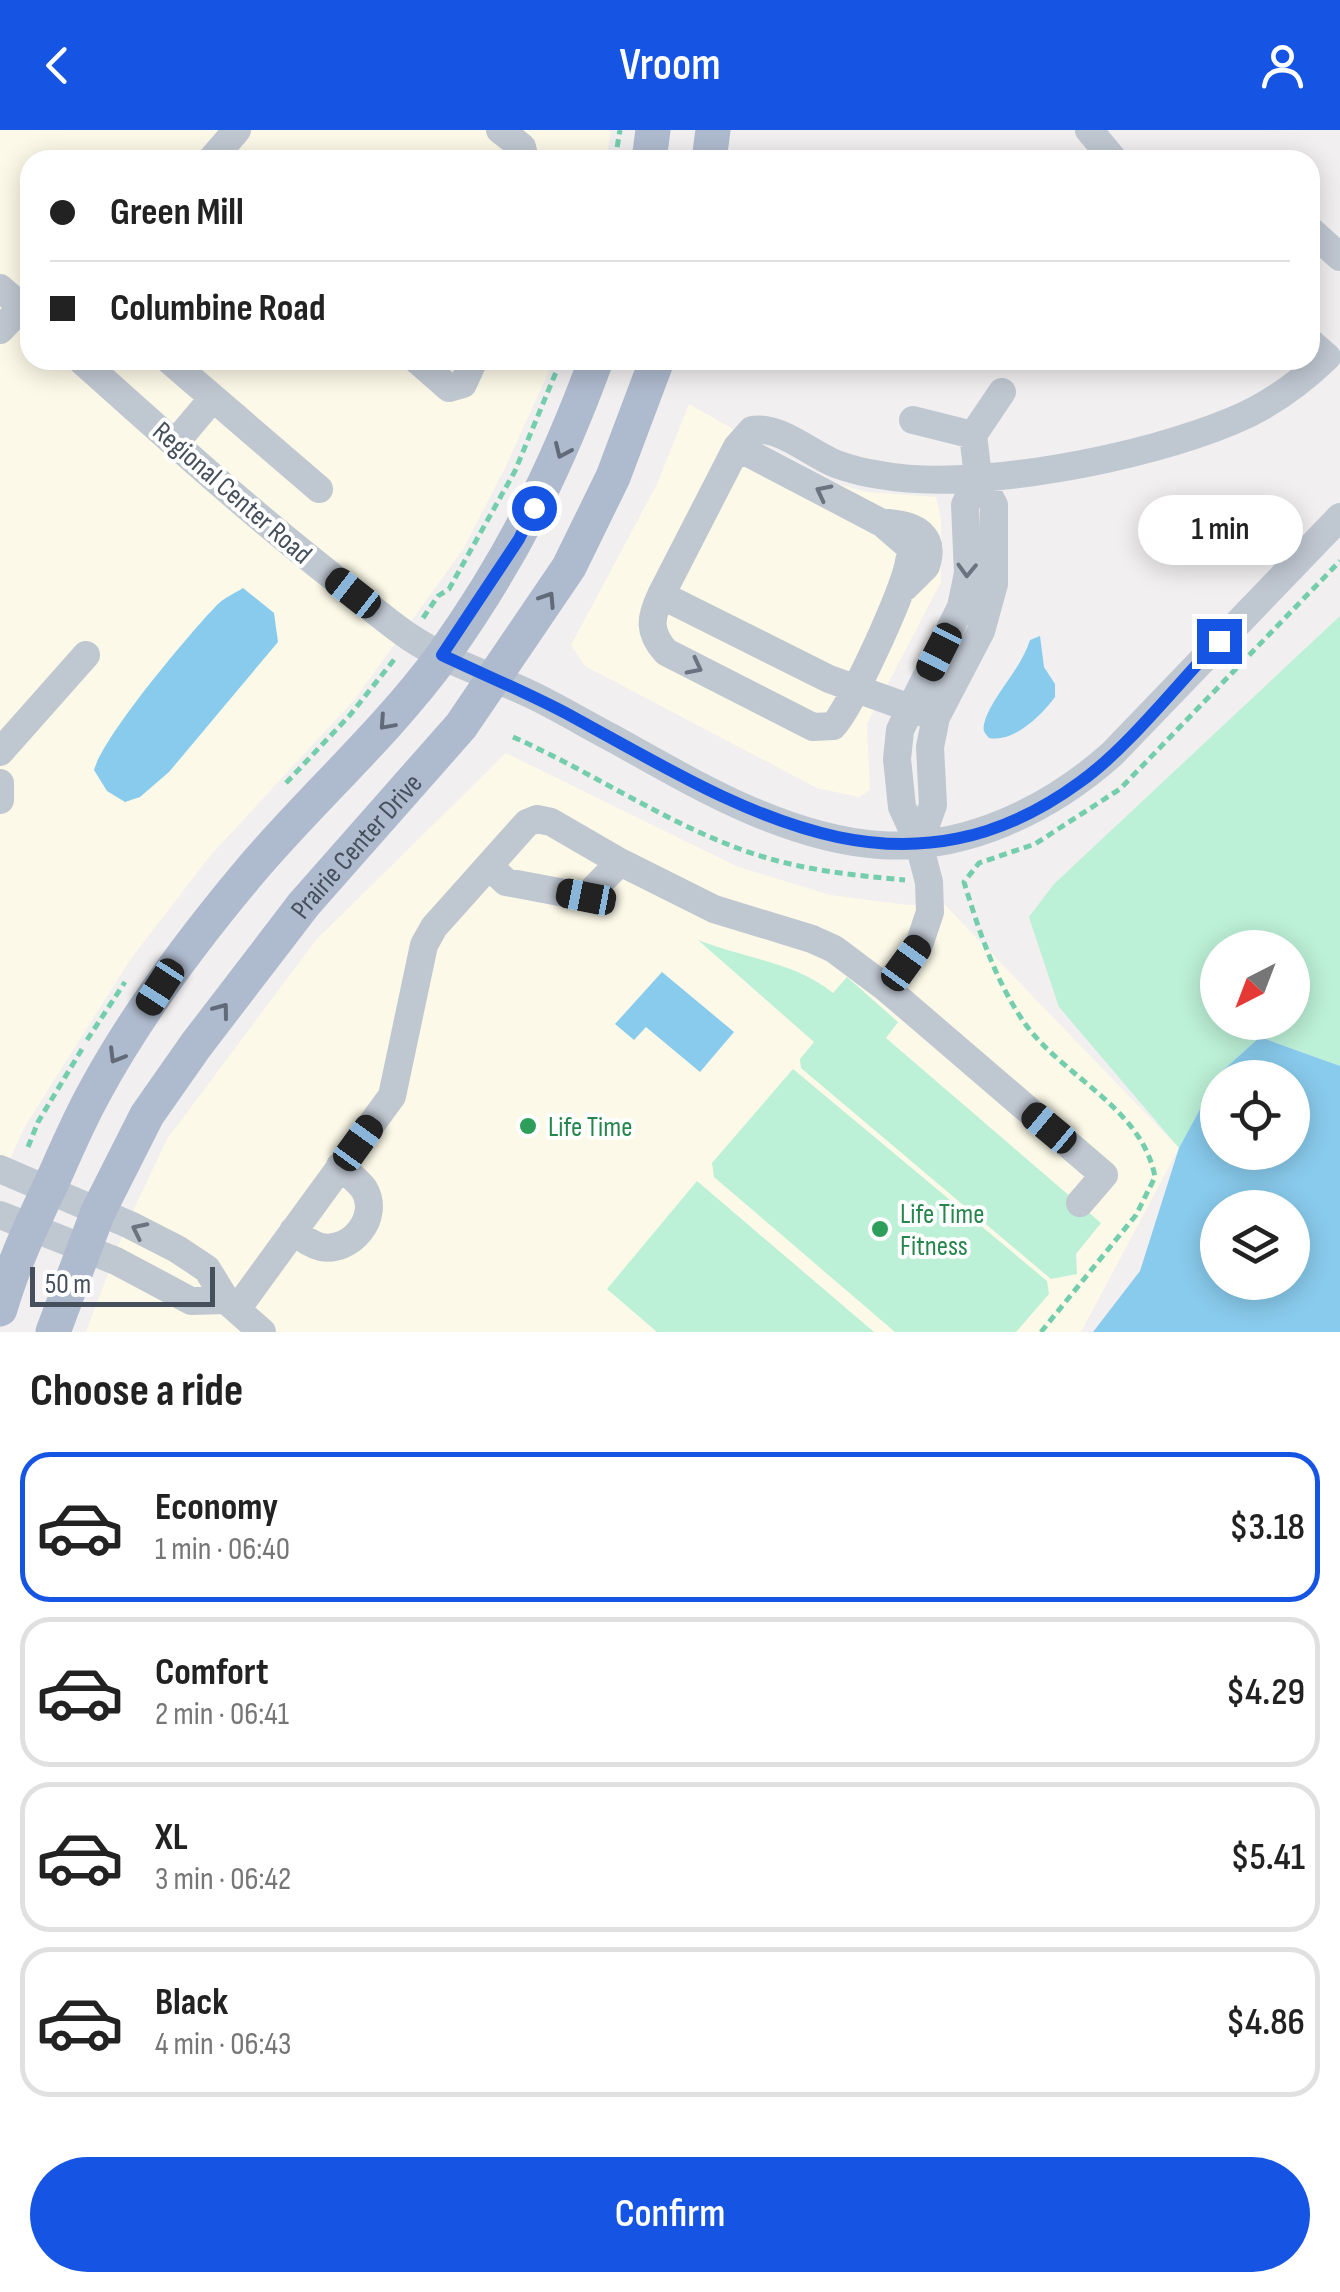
<!DOCTYPE html>
<meta charset="utf-8">
<style>
:root{--surface:#fff;--page:#f2f2f2;--text:#222;--muted:#767676;--line:#e0e0e0;--accent:#1655e4}
body{margin:0;font-family:"Sofia Sans Condensed",sans-serif;background:var(--page);color:var(--text);height:100vh;display:flex;flex-direction:column;font-size:38px;white-space:nowrap}
*{box-sizing:border-box;margin:0}
p{font-size:32px;color:var(--muted)}
.icon{flex:none;width:55px;height:55px;fill:none;stroke:currentColor;stroke-width:2;stroke-linecap:round;stroke-linejoin:round}
.map{position:relative;height:1202px;overflow:hidden}
.side{display:flex;flex-direction:column;background:var(--surface);flex:1}
.side>*{flex:none}
.banner{position:absolute;left:20px;top:20px;width:1300px;height:220px;border-radius:30px;box-shadow:0 5px 25px #0003;display:grid;align-content:center;height:220px;padding:0 30px;background:var(--surface)}
.needle{width:65px;rotate:222deg}
.fabs{position:absolute;left:1200px;top:800px;display:grid;gap:20px}
.fabs a{display:grid;place-items:center;width:110px;height:110px;border-radius:50%;background:var(--surface);box-shadow:0 5px 25px #0003;font-size:50px}
.scale{position:absolute;left:30px;bottom:25px;width:185px;box-sizing:border-box;padding-left:10px;border:5px solid #464f5c;border-top:0;font-size:28px;line-height:35px;white-space:nowrap;color:#464f5c;-webkit-text-stroke:8px #fff;paint-order:stroke}
.end{position:absolute;width:45px;height:45px;margin:-22px;border:12px solid #1655e4;background:#fff;box-shadow:0 0 0 5px #fff}
.from{border-radius:50%}
.bubble{position:absolute;height:70px;border-radius:35px;background:var(--surface);box-shadow:0 5px 25px #0003;font-size:32px;font-weight:600;line-height:70px;text-align:center}
.car{position:absolute;width:30px;height:60px;margin:-30px -15px;border-radius:12px;box-shadow:0 0 8px 2px #0007;background:linear-gradient(#222 24%,#8ab4d8 0 40%,#222 0 76%,#8ab4d8 0 86%,#222 0)}
.banner b{display:flex;align-items:center;gap:35px;height:95px;font-size:38px}
.banner b+b{border-top:2px solid var(--line)}
.banner i{width:25px;height:25px;background:var(--text)}
ul{padding:0;list-style:none}
li{display:flex;align-items:center;gap:30px;height:150px;margin:0 20px 15px;padding:0 10px;border:5px solid var(--line);border-radius:30px}
li div{flex:1}
li b{display:block;font-size:38px}
li em{font-style:normal;font-weight:600}
li.selected{border-color:var(--accent)}
li>.icon{width:90px;height:90px;stroke-width:1.5}
h2{padding:0 30px;font-size:45px;line-height:120px}
.button{display:flex;gap:20px;margin-top:auto;padding:20px 30px}
.button a{flex:1;height:115px;border-radius:60px;background:var(--accent);color:#fff;font-size:40px;font-weight:600;line-height:115px;text-align:center}
header{display:flex;justify-content:space-between;align-items:center;height:130px;padding:0 30px;background:var(--accent);color:#fff;font-size:45px;font-weight:600}
.map>svg:first-child{display:block}
.commercial{fill:#fcf9e8}
.green{fill:#bcf0d7;fill-rule:evenodd}
.water{fill:#89cbed;fill-rule:evenodd}
.lines{fill:none;stroke-linecap:round;stroke-linejoin:round}
.path{stroke:#74cead;stroke-width:5;stroke-dasharray:8 5;stroke-linecap:butt}
.minor{stroke:#bfc7d1;stroke-width:28}
.major{stroke:#aebace;stroke-width:35}
.oneway{stroke:#606a78}
.oneway2{stroke:#6a737f}
.route{stroke:#1655e4;stroke-width:12}
.leisure-dot{fill:#2e9e5b;stroke:#fff;stroke-width:4}
.labels{text-anchor:middle;stroke-width:8;stroke-linejoin:round;paint-order:stroke}
.street-label{font-size:28px;fill:#464f5c;stroke:#fff}
.leisure-label{font-size:28px;fill:#27864d;stroke:#fff;text-anchor:start}
</style>
<header><svg class="icon" aria-label="back" viewBox="0 0 24 24"><path d="M15 5l-7 7 7 7"/></svg>Vroom<svg class="icon" aria-label="person" viewBox="0 0 24 24"><circle cx="12" cy="8" r="4"/><path d="M4 21q1-7 8-7t8 7"/></svg></header>
<div class="map">
<svg width="1340" height="1202" viewBox="0 0 1340 1202">
<rect width="100%" height="100%" fill="#f1efef"/>
<!-- commercial -->
<path class="commercial" d="M 0,0 L 611,0 L 606,30 L 30,30 L 30,230 L 554,230 L 505,338 L 464,418 L 355,569 L 210,726 L 130,830 L 24,998 L 0,1051 Z
M 689,274 L 821,349 L 867,362 L 936,367 L 941,389 L 941,452 L 867,594 L 870,660 L 859,667 L 817,658 L 585,536 L 571,515 L 657,354 Z
M 506,623 L 736,736 L 830,765 L 908,775 L 945,775 L 1179,1018 L 1081,1202 L 86,1202 L 125,1098 L 167,1009 L 316,810 Z"/>
<!-- green -->
<path class="green" d="M 1340,486 L 1340,936 L 1260,907 L 1219,944 L 1179,1018 L 1059,877 L 1029,787 L 1054,754 ZM 1218,818 L 1292,818 L 1292,892 L 1218,892 Z
M 698,810 C 743,828 795,832 833,863 L 847,847 L 898,892 L 886,908 L 1101,1093 L 1076,1124 L 1077,1144 L 1051,1149 L 801,938 L 800,929 L 814,912 Z
M 793,939 L 1047,1151 L 1049,1164 L 1016,1202 L 895,1202 L 714,1047 L 712,1033 Z
M 697,1051 L 874,1202 L 657,1202 L 607,1159 Z"/>
<!-- water -->
<path class="water" d="M 243,458 L 274,483 L 278,512 L 169,642 L 140,667 L 125,672 L 107,661 L 94,640 C 104,605 189,504 217,475 C 224,468 235,463 243,458 Z
M 1040,506 L 1044,537 L 1055,554 L 1055,567 C 1041,586 1013,613 989,608 C 984,602 983,602 984,594 C 990,568 1021,540 1030,510 Z
M 662,842 L 734,902 L 700,942 L 646,897 L 634,910 L 615,894 Z
M 1260,907 L 1340,936 L 1340,1202 L 1093,1202 L 1140,1141 L 1179,1018 L 1219,944 ZM 1218,948 L 1292,948 L 1292,1022 L 1218,1022 ZM 1218,1078 L 1292,1078 L 1292,1152 L 1218,1152 Z"/>
<g class="lines">
<!-- path -->
<path class="path" d="M 615,30 L 620,0
M 423,488 L 438,466 L 449,459 L 515,341 L 561,230
M 513,607 C 590,641 661,690 740,719 C 793,739 849,745 905,750
M 286,653 L 350,585 L 397,526
M 87,910 L 125,852
M 28,1017 L 38,992 L 82,919
M 1041,1202 L 1136,1085 L 1155,1047 C 1142,978 1065,948 1026,895 C 996,853 979,801 964,752 L 979,733 L 1035,714 L 1120,659 L 1340,431"/>
<!-- minor -->
<path class="minor" d="M 500,0 L 522,17 L 525,30
M 1089,0 L 1114,30
M 211,30 L 237,0
M 1310,100 L 1340,127
M 0,158 L 30,184
M 0,200 L 22,177
M 81,230 C 164,304 246,379 333,447 C 359,467 384,490 411,508 C 449,533 493,546 534,566 C 561,579 587,595 614,609 C 695,654 784,708 879,715 C 965,721 1049,680 1112,624 L 1340,387
M 169,230 L 319,359
M 417,230 L 449,258 L 463,254 L 474,230
M 913,290 L 973,305
M 175,313 L 213,268
M 737,317 L 882,393 L 904,412
M 888,393 C 915,395 936,405 926,436 L 905,457
M 909,431 C 907,455 850,579 833,596 L 813,597 L 666,522 C 648,502 650,488 661,465 L 737,317 L 752,300 C 779,295 811,324 836,334 C 850,339 865,343 880,345 C 974,362 1144,328 1232,291 C 1267,277 1300,253 1327,227 L 1310,212
M 661,465 L 829,549 L 924,583
M 0,622 L 86,525
M 0,653 L 0,670
M 919,714 L 933,675 L 930,617 L 936,587 L 981,501 L 994,454 L 994,375 L 978,346 L 973,305 L 1002,262
M 489,736 L 506,752 L 586,767 L 620,732
M 886,858 L 1104,1045 L 1080,1073
M 0,1039 L 130,1095 L 177,1119 L 207,1139 L 226,1170 L 262,1202
M 0,1085 L 116,1131 L 191,1171 L 226,1170
M 293,1101 C 302,1107 311,1115 321,1117 C 351,1123 381,1087 364,1059 C 358,1051 348,1043 340,1036
M 237,1179 L 392,966 L 424,815 L 434,797 L 527,693 L 537,689 L 551,692 L 620,732 L 714,779 L 812,809 L 834,819 L 886,858 L 919,815 L 930,782 L 929,752 L 919,714 L 902,677 L 897,629 L 900,600 L 961,477 L 968,443 L 965,375 L 978,346"/>
<!-- major -->
<g class="major">
<path d="M 649,30 L 653,0"/>
<path d="M 709,30 L 713,0"/>
<path d="M 0,1179 C 13,1134 32,1094 52,1052 C 65,1023 78,992 94,963 C 137,883 193,809 251,740 C 313,667 386,603 443,525 C 511,430 556,339 596,230"/>
<path id="s1" d="M 53,1202 L 98,1082 L 147,985 L 196,915 L 304,774 L 461,596 L 569,437 L 613,347 L 657,230"/>
</g>
</g>
<!-- one-way arrows -->
<defs><path id="oneway-chevron" d="M-2-3.5L2.5 0L-2 3.5" fill="none" stroke-width="1.6" stroke-linecap="round" stroke-linejoin="round" transform="scale(2.5)"/></defs>
<g class="oneway">
<use href="#oneway-chevron" transform="translate(562 321) rotate(114)"/>
<use href="#oneway-chevron" transform="translate(548 469) rotate(-57)"/>
<use href="#oneway-chevron" transform="translate(386 593) rotate(132)"/>
<use href="#oneway-chevron" transform="translate(222 880) rotate(-53)"/>
<use href="#oneway-chevron" transform="translate(116 926) rotate(121)"/>
</g>
<g class="oneway2">
<use href="#oneway-chevron" transform="translate(823 362) rotate(-153)"/>
<use href="#oneway-chevron" transform="translate(967 440) rotate(92)"/>
<use href="#oneway-chevron" transform="translate(695 537) rotate(27)"/>
<use href="#oneway-chevron" transform="translate(139 1100) rotate(-154)"/>
</g>
<g class="lines">
<!-- route -->
<path class="route" d="M 534,378 L 519,409 L 442,525 C 486,546 531,564 573,587 C 739,678 900,784 1080,652 C 1128,618 1177,554 1219,511"/>
</g>
<!-- markers -->
<g class="leisure-dot">
<circle cx="528" cy="996" r="10"/>
<circle cx="880" cy="1099" r="10"/>
</g>
<g class="labels">
<!-- street labels -->
<g class="street-label">
<text transform="translate(233 362) rotate(41)" y="10">Regional Center Road</text>
<text dy="10" stroke="none"><textPath href="#s1" startOffset="578">Prairie Center Drive</textPath></text>
</g>
<!-- leisure labels -->
<g class="leisure-label">
<text x="548" y="1006">Life Time</text>
<text x="900" y="1093">Life Time<tspan x="900" dy="32">Fitness</tspan></text>
</g>
</g>
</svg>
<div class="fabs">
<a><svg class="needle" viewBox="-14 -14 28 28"><path d="M0-13l5 13h-10z" fill="#e53935"/><path d="M0 13l5-13h-10z" fill="#767676"/></svg></a>
<a><svg class="icon" aria-label="locate" viewBox="0 0 24 24"><circle cx="12" cy="12" r="6"/><path d="M12 2v4M12 18v4M2 12h4M18 12h4"/></svg></a>
<a><svg class="icon" aria-label="layers" viewBox="0 0 24 24"><path d="M12 4l9 5-9 5-9-5zM3 14l9 5 9-5"/></svg></a>
</div>
<div class="scale">50 m</div>
<i class="end from" style="left:534px;top:378px"></i>
<i class="end" style="left:1219px;top:511px"></i>
<div class="bubble" style="left:1138px;top:365px;width:165px">1 min</div>
<i class="car" style="left:353px;top:463px;rotate:308deg"></i>
<i class="car" style="left:939px;top:522px;rotate:207deg"></i>
<i class="car" style="left:586px;top:767px;rotate:281deg"></i>
<i class="car" style="left:906px;top:833px;rotate:36deg"></i>
<i class="car" style="left:160px;top:857px;rotate:213deg"></i>
<i class="car" style="left:1049px;top:998px;rotate:310deg"></i>
<i class="car" style="left:358px;top:1013px;rotate:36deg"></i>
<div class="banner">
<b><i class="from"></i>Green Mill</b>
<b><i></i>Columbine Road</b>
</div>
</div>
<section class="side">
<h2>Choose a ride</h2>
<ul>
<li class="selected"><svg class="icon" aria-label="car" viewBox="0 0 24 24"><path d="M5 17H2v-5l4-1 3-4h7l3 4 3 1v5h-3M9 17h6M6 11h13"/><circle cx="7" cy="17" r="2"/><circle cx="17" cy="17" r="2"/></svg><div><b>Economy</b><p>1 min · 06:40</p></div><em>$3.18</em></li>
<li><svg class="icon" aria-label="car" viewBox="0 0 24 24"><path d="M5 17H2v-5l4-1 3-4h7l3 4 3 1v5h-3M9 17h6M6 11h13"/><circle cx="7" cy="17" r="2"/><circle cx="17" cy="17" r="2"/></svg><div><b>Comfort</b><p>2 min · 06:41</p></div><em>$4.29</em></li>
<li><svg class="icon" aria-label="car" viewBox="0 0 24 24"><path d="M5 17H2v-5l4-1 3-4h7l3 4 3 1v5h-3M9 17h6M6 11h13"/><circle cx="7" cy="17" r="2"/><circle cx="17" cy="17" r="2"/></svg><div><b>XL</b><p>3 min · 06:42</p></div><em>$5.41</em></li>
<li><svg class="icon" aria-label="car" viewBox="0 0 24 24"><path d="M5 17H2v-5l4-1 3-4h7l3 4 3 1v5h-3M9 17h6M6 11h13"/><circle cx="7" cy="17" r="2"/><circle cx="17" cy="17" r="2"/></svg><div><b>Black</b><p>4 min · 06:43</p></div><em>$4.86</em></li>
</ul>
<div class="button"><a>Confirm</a></div>
</section>
